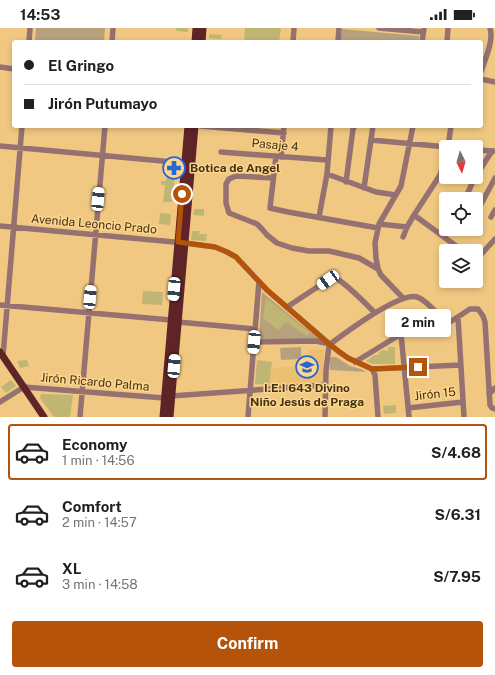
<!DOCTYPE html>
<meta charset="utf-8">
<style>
:root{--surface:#fff;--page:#f6f6f6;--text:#202124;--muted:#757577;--line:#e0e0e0;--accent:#b45309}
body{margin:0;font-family:"Public Sans",sans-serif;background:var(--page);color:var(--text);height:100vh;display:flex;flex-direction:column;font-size:15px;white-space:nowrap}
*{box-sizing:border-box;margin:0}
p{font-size:13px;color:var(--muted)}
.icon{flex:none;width:22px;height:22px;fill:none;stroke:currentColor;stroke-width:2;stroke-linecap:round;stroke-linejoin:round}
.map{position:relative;height:389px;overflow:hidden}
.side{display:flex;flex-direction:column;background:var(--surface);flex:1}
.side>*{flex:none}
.guide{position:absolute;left:12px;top:12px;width:471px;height:88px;border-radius:4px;box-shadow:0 2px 6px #0003;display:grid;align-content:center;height:88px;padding:0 12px;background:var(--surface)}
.needle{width:26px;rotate:175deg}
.fabs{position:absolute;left:439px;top:112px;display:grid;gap:8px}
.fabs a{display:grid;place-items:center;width:44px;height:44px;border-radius:4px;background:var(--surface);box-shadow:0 2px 6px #0003;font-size:20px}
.end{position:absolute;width:18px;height:18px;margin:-9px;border:5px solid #b45309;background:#fff;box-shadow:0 0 0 2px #fff}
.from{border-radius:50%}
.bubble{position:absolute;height:28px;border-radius:4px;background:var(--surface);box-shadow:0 2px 6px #0003;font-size:13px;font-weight:700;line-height:28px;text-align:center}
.car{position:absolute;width:12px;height:24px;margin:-12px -6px;border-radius:5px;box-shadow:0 0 3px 1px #0007;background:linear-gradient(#fff 24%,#345 0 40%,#fff 0 76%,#345 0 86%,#fff 0)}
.guide b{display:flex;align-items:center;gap:14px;height:38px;font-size:15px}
.guide b+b{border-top:1px solid var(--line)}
.guide i{width:10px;height:10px;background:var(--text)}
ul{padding:7px 0 0;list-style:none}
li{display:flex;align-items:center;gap:12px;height:56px;margin:0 8px 6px;padding:0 4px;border:2px solid transparent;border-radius:4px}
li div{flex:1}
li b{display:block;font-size:15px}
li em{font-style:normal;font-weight:700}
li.active{border-color:var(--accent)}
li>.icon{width:36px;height:36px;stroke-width:1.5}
.action{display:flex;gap:8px;margin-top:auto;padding:8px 12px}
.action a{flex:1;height:46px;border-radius:4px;background:var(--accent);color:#fff;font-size:16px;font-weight:700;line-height:46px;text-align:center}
.status{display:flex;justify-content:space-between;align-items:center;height:28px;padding:0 20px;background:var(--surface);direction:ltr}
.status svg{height:11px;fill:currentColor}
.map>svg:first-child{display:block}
.built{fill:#ecbe6f}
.green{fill:#b7a17d}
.building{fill:#c0b572}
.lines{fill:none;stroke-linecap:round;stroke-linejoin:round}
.minor{stroke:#957271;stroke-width:5.5}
.major{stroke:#5f2427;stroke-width:7}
.route{stroke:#b45309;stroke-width:5}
.labels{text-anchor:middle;stroke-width:3;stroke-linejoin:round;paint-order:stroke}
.street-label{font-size:12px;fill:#423214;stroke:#fed58d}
.poi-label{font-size:12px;font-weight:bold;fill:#423214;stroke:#fed58d;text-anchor:start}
</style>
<div class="status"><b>14:53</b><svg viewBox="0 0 49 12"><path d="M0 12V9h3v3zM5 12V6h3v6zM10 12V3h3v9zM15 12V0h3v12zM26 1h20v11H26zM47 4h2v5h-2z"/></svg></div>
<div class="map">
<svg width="495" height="389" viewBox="0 0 495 389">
<rect width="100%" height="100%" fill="#f1c881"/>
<!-- built -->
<path class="built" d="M 324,321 L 323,354 L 269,358 L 272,340 L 309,338 L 309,322 Z"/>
<!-- green -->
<path class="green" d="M 36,0 L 105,0 L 104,14 L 35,14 Z
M 342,1 L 419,8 L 419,14 L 340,14 Z
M 262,264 L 319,311 L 260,311 L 259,309 Z
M 301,319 L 301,331 L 281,332 L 280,320 Z
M 331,329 L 336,329 L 350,338 L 361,341 L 366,344 L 330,342 L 330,331 Z"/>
<!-- building -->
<path class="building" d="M 176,0 L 188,0 L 188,4 L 176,3 Z
M 245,0 L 281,0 L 279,14 L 244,14 Z
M 209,6 L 222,7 L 221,11 L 209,10 Z
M 168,138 L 174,138 L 176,140 L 172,174 L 163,174 L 165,157 L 161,157 L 161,153 L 166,153 Z
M 194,181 L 204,181 L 204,188 L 193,187 Z
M 160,185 L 171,186 L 170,197 L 159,196 Z
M 192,203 L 200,203 L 199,206 L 207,206 L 206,213 L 191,212 Z
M 143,263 L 163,264 L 162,277 L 142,276 Z
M 266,270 L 310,305 L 307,308 L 286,294 L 278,302 L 263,290 Z
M 388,319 L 395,319 L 395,336 L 372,336 L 366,333 L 374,327 L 379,327 L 379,325 L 382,322 L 388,323 Z
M 27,332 L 29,338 L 20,340 L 17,333 Z
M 257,332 L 272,334 L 269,357 L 255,356 Z
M 11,352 L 16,358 L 6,365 L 1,359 Z
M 41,366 L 73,367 L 70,389 L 54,389 L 40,370 Z
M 396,377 L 396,385 L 384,386 L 383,378 Z"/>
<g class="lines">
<!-- minor -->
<path class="minor" d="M 379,0 L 423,4
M 29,14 L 30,0
M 112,14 L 113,0
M 293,14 L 294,0
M 338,14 L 339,0
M 422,14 L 424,0
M 447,14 L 448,0
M 0,39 L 14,41
M 481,44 C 485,31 494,13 490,0
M 481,51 L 495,54
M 201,98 L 284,105
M 371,112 L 447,119
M 0,118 L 184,135
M 448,119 L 451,98
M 476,122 L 494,123
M 221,124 L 327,132
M 276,128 L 270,180 L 288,184 L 378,200
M 281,129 L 284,98
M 327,146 L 376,164 L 396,167
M 476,148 L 492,123
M 273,150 L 236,148 L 229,151 L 226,156 L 226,175 L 229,185 L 257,196 L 262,201 L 267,207 L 277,215 L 292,220 L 309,223 L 329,223 L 359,230 L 378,241
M 346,154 L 353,101 L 355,98
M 364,160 L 373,98
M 465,171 L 475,149
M 479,180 L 495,150
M 414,187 L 463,223
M 319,189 L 327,146 L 331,98
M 491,189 L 495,182
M 379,196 L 407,199
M 0,198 L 185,215 L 215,219 L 227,224 L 236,229 L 267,262 L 339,324 L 348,330 L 372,341
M 441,206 L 446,199
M 403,209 L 407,199 L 414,187 L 440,147 L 446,127
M 476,232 L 495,211
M 403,270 L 381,247 L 378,241 L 376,230 L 375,215 L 379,196 L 401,158 L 413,98
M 0,277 L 171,292
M 287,279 L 328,252 C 331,251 334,250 337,251 C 348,257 366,276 375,285
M 458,289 L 464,389
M 178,294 L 255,301
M 401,306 L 409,389
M 254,314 L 316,313 L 325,315
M 329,317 C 345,305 400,264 417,269 C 427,272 440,289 447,296
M 3,328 L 22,98
M 355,334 L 401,306 L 447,296 L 470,281 L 478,281 L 483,288 L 485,294 L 490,377 L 492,380 L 495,381
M 372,341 L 461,337
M 372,341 L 375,347 L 378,389
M 489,366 L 495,360
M 0,374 L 24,359 L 164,370 L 171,368 L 325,357
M 408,380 L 463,374
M 80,389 L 105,98
M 248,389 L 259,253
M 325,389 L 326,343 L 329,317"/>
<!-- major -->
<path class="major" d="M 195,14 L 196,0
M 202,14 L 203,0
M 0,324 L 44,389
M 163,389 L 188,98
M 170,389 L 195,98"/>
</g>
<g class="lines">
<!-- route -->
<path class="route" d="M 182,166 L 178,214 L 215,219 L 227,224 L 236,229 L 267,262 L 329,316 L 348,330 L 372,341 L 418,339"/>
</g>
<!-- icons -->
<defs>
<g id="pharmacy-ring" transform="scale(1.15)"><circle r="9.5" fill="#fed58d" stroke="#2667d4" stroke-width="1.5"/><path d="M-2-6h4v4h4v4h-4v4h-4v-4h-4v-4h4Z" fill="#2667d4"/></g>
<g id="school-ring" transform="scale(1.15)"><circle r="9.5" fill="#fed58d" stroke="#2667d4" stroke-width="1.5"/><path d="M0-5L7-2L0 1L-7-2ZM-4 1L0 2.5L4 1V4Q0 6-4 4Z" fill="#2667d4"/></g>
</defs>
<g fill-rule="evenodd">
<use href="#pharmacy-ring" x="174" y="140"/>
<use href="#school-ring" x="307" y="339"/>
</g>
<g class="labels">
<!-- street labels -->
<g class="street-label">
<text transform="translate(275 117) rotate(5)" y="4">Pasaje 4</text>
<text transform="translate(94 196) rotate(5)" y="4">Avenida Leoncio Prado</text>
<text transform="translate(95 354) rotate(5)" y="4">Jirón Ricardo Palma</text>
<text transform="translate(435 366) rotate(-6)" y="4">Jirón 15</text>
</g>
<!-- poi labels -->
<g class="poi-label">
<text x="190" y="144">Botica de Angel</text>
<text x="307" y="364" text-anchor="middle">I.E.I 643 Divino<tspan x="307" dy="14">Niño Jesús de Praga</tspan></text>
</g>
</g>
</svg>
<div class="fabs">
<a><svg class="needle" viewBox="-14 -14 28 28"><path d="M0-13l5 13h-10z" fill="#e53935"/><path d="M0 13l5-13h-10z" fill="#757577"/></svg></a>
<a><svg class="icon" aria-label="locate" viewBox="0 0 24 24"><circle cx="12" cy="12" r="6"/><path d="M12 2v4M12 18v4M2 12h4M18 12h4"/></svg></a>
<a><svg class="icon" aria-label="layers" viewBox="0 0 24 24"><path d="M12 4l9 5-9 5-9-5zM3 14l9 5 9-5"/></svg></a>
</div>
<i class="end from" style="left:182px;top:166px"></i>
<i class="end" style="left:418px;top:339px"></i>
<div class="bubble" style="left:385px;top:281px;width:66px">2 min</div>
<i class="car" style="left:98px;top:171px;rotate:5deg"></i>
<i class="car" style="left:328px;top:252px;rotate:235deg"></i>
<i class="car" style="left:174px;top:261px;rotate:185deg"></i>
<i class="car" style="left:90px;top:269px;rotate:5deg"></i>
<i class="car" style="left:254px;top:314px;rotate:185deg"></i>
<i class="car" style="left:174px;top:338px;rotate:5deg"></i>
<div class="guide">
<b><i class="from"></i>El Gringo</b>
<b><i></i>Jirón Putumayo</b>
</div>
</div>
<section class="side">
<ul>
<li class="active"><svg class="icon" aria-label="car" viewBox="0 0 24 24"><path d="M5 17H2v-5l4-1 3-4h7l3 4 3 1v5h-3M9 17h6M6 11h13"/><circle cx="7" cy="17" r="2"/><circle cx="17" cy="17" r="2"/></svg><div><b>Economy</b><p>1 min · 14:56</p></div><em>S/4.68</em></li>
<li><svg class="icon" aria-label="car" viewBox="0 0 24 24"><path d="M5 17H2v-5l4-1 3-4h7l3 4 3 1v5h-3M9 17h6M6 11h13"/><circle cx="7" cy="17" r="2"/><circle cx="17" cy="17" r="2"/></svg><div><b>Comfort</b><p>2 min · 14:57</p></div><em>S/6.31</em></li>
<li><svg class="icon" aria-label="car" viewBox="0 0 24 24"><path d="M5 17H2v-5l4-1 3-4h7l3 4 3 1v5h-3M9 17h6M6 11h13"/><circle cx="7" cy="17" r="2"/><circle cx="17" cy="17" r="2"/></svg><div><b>XL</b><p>3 min · 14:58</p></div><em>S/7.95</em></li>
</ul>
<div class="action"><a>Confirm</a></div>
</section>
